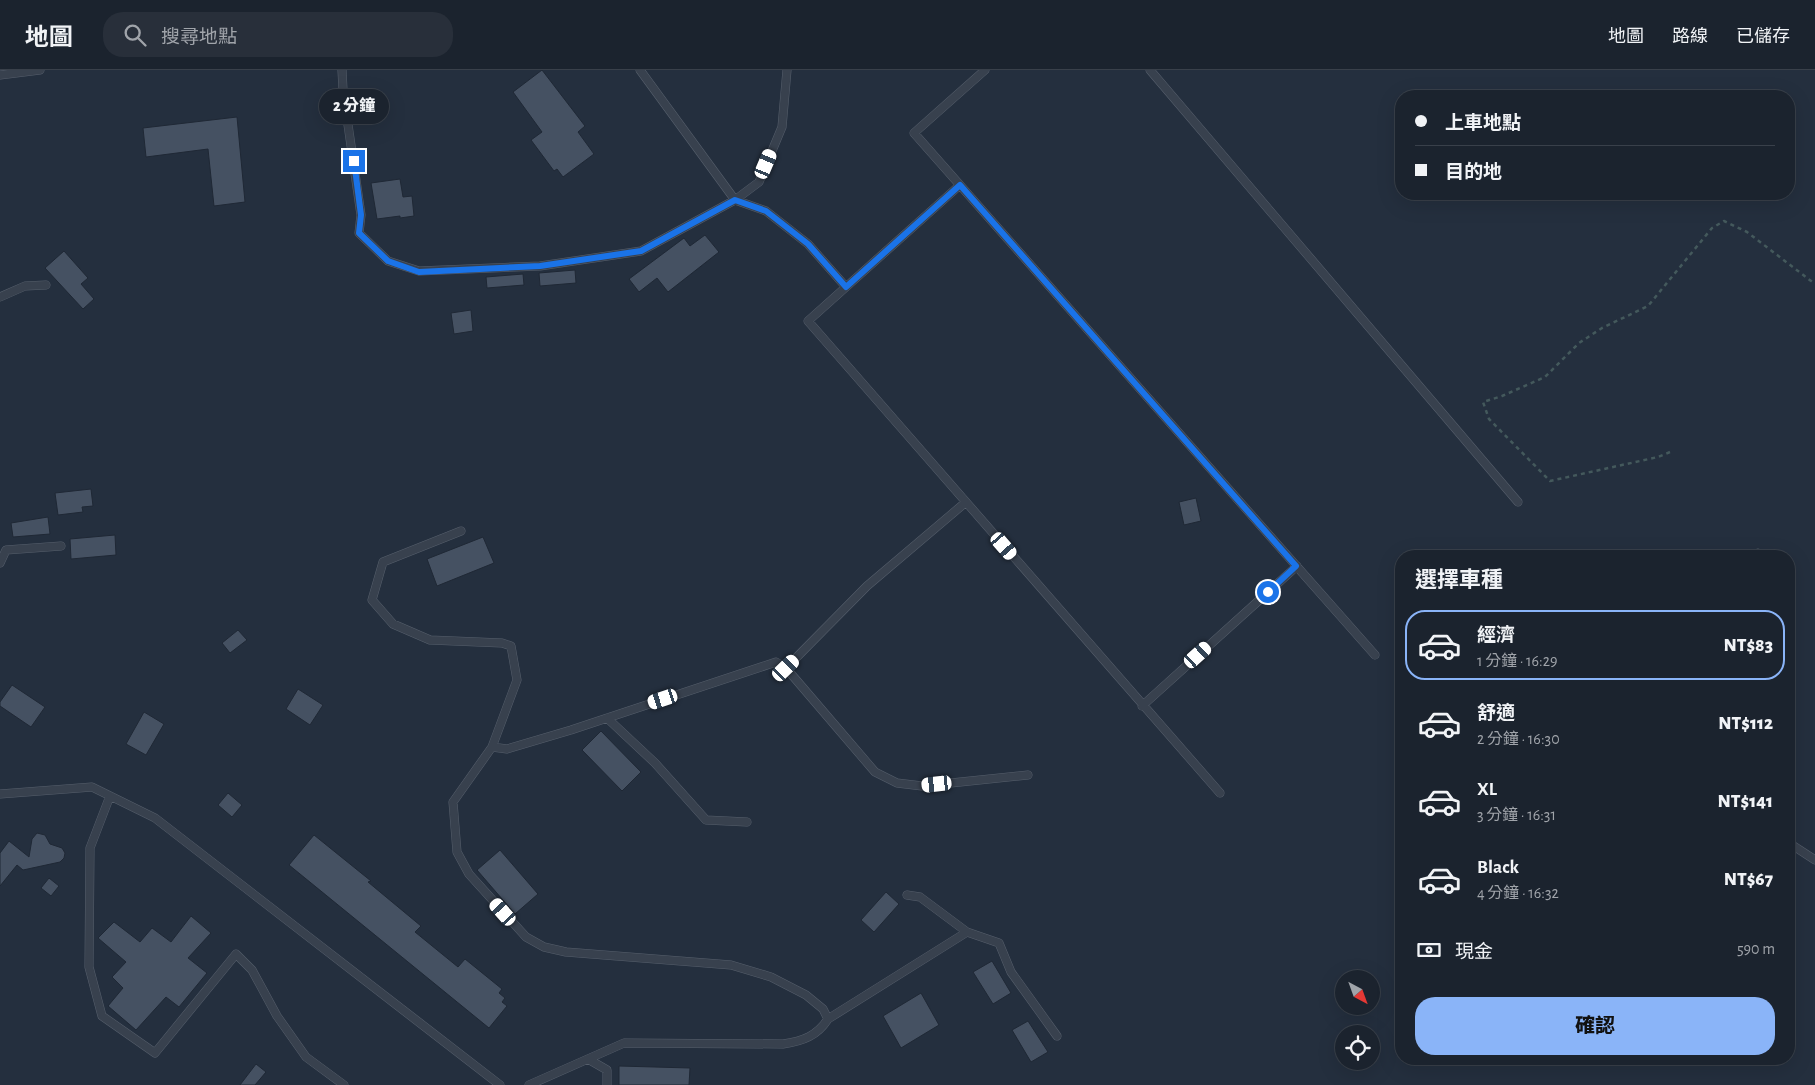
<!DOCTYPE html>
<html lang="zh-TW">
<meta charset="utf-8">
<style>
:root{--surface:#1b232e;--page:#282f3a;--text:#f1f3f6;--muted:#a0a4aa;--line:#39404a;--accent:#8ab4f8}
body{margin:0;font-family:"Alegreya Sans","Noto Sans TC",sans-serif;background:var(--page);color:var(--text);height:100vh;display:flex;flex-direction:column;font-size:19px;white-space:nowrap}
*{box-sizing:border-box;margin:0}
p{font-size:16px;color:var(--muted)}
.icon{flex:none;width:28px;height:28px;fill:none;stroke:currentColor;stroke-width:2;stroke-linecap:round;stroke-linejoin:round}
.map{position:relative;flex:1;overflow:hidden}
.panel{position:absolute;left:1395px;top:480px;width:400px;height:515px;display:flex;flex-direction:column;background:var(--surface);border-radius:20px;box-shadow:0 5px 20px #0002,0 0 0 1px var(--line)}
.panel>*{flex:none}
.guide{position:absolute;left:1395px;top:20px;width:400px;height:110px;border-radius:20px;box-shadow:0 5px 20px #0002,0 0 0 1px var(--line);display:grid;align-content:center;height:110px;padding:0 20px;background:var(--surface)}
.needle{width:32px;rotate:139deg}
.fabs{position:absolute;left:1335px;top:900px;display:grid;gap:10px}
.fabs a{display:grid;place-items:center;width:45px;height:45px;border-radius:50%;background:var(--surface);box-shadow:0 5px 20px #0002,0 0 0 1px var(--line);font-size:25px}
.end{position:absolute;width:22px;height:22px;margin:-11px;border:6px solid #1a73e8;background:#fff;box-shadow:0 0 0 2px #fff}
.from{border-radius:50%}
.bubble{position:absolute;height:35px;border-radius:18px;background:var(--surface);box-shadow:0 5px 20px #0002,0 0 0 1px var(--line);font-size:16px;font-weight:800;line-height:35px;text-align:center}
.car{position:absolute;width:15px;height:30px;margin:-15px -8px;border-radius:6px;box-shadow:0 0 4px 1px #0007;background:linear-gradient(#fff 24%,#345 0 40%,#fff 0 76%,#345 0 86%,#fff 0)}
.guide b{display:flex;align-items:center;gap:18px;height:48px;font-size:19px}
.guide b+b{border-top:1px solid var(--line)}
.guide i{width:12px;height:12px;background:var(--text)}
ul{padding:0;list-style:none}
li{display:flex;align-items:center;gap:15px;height:70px;margin:0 10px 8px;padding:0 10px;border:2px solid transparent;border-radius:20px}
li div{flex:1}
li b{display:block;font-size:19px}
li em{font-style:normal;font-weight:800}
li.current{border-color:var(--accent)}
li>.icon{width:45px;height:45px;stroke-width:1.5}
h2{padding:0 20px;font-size:22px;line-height:60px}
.pay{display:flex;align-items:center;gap:12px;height:55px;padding:0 20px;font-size:19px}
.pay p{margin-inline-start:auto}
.primary-button{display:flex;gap:10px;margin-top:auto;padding:10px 20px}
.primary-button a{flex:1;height:58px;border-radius:20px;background:var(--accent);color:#111;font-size:20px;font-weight:800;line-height:58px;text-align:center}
header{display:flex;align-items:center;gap:30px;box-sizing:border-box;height:70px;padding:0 25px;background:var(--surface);border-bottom:1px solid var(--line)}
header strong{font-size:24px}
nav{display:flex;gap:28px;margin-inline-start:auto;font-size:18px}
.search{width:350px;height:45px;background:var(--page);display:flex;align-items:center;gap:12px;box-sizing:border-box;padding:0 18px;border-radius:20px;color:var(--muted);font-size:19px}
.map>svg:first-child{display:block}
.building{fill:#455162;stroke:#1f2835}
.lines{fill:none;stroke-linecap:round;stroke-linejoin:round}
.service-casing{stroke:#565f6c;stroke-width:9}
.path{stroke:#44595c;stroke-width:2.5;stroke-dasharray:4 4;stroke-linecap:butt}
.service{stroke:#38414e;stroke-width:8}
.route{stroke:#1a73e8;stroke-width:6}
</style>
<header>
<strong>地圖</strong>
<div class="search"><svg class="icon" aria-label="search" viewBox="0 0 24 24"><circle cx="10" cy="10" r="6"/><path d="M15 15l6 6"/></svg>搜尋地點</div>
<nav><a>地圖</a><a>路線</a><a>已儲存</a></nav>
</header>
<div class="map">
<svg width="1815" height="1015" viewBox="0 0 1815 1015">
<rect width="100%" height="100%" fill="#242f3e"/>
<!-- building -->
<path class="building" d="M 542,0 L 585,56 L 578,62 L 594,84 L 563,107 L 557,99 L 554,101 L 531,70 L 542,62 L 513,22 Z
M 237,47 L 245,132 L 214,136 L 208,79 L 146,87 L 143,58 Z
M 400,109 L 403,127 L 412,126 L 414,146 L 400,148 L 400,146 L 377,149 L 371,113 Z
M 705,165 L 719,182 L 668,222 L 657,208 L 639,222 L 629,209 L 684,168 L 690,176 Z
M 64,181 L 88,208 L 81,214 L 94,229 L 83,239 L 45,198 Z
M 575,200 L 576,213 L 540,216 L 539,203 Z
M 523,204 L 524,215 L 487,218 L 486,207 Z
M 471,240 L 473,261 L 454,264 L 451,243 Z
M 91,419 L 93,436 L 82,437 L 83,442 L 58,445 L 55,423 Z
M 1196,428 L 1201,451 L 1184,455 L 1179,432 Z
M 48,447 L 50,464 L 13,467 L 11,453 Z
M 115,465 L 116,485 L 71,489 L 70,469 Z
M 483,467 L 494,493 L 437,516 L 427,489 Z
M 238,560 L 247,570 L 230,583 L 222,573 Z
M 12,615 L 45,637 L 31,657 L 0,636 L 0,632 Z
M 298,619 L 323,635 L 310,655 L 286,639 Z
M 144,642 L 164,654 L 146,685 L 126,674 Z
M 601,661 L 641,702 L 622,721 L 582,680 Z
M 228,723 L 242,735 L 232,747 L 218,735 Z
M 37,763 L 45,765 L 50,774 L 62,778 L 65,783 L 64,788 L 60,792 L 23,800 L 17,795 L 0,816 L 0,783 L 9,771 L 29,787 L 32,769 Z
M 314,765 L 371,811 L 368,812 L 421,856 L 415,862 L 458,897 L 465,889 L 502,919 L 499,923 L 505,928 L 502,932 L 507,936 L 489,958 L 289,795 Z
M 500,780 L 538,824 L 515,844 L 477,800 Z
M 49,808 L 59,816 L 51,826 L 41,818 Z
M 886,822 L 899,834 L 874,862 L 861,850 Z
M 191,846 L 211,863 L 188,888 L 207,903 L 179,937 L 166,927 L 136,960 L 108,936 L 123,918 L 112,907 L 126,892 L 98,868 L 114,852 L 140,872 L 152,858 L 171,872 Z
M 992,891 L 1011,923 L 993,934 L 973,902 Z
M 921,923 L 939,955 L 901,978 L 883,946 Z
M 1028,951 L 1048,982 L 1031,992 L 1012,960 Z
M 256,994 L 266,1002 L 255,1015 L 240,1015 Z
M 619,996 L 690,998 L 689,1015 L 619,1015 Z"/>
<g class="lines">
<!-- service casing -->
<g class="service-casing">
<path id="service" d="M 342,0 L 343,20 L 361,145 L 359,163 L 388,191 L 419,201 L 540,196 L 641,181 L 735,130 L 759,112 L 782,57 L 787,0
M 640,0 L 735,130 L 766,141 L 808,174 L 846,217
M 985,0 L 914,63 L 1375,585
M 1150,0 L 1518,432
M 0,5 L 40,0
M 960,115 L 808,251 L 1220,723
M 0,227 L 25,216 L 46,215
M 461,461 L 383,492 L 372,530 L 393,554 L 430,570 L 502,573 L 511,576 L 517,610 L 492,677 L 453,732 L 457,782 L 469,804 L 526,867 L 544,877 L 566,882 L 731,895 L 771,907 L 806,925 L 823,939 L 828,949 C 817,966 803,971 783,974 L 624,973 L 529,1015
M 1753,486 L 1758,483
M 0,493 L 6,480 L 61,476
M 786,598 L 867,516 L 966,432
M 1142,636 L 1297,496
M 607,648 L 655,693 L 706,750 L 747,752
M 492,677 L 507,679 L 571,660 L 776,592 L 786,598 L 875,702 L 897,713 L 922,716 L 1028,705
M 0,724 L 92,717 L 155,748 L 500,1015
M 110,726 L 90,778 L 89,897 L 102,946 L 155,983 L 236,884 L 252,900 L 277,946 L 306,987 L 344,1015
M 1789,773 L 1815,790
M 907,825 L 920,827 L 967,862
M 828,949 L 967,862 L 999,873 L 1011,902 L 1057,966
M 588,989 L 607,1000 L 607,1015"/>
</g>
<!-- path -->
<path class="path" d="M 1670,382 L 1658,387 L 1550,411 L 1489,349 L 1483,332 L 1502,326 L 1545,307 L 1579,273 L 1602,258 L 1648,236 L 1712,158 L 1724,151 L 1747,162 L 1815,214"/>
<!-- service -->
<use href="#service" class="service"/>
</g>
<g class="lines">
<!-- route -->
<path class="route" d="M 354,91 L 361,145 L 359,163 L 388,191 L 419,202 L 540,196 L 641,181 L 735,130 L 766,141 L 808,174 L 846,217 L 960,115 L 1296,496 L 1268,522"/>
</g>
</svg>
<div class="fabs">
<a><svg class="needle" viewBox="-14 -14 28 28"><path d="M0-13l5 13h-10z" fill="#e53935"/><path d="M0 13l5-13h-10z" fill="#a0a4aa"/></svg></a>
<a><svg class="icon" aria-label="locate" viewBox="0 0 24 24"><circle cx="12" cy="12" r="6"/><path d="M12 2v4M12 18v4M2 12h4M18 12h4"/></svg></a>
</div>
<i class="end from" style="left:1268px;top:522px"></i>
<i class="end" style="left:354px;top:91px"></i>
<div class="bubble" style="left:319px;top:19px;width:70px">2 分鐘</div>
<i class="car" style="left:766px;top:94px;rotate:23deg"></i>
<i class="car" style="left:1004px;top:476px;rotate:139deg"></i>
<i class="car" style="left:1198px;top:585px;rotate:48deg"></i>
<i class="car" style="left:786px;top:598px;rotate:46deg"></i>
<i class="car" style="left:663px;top:629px;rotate:252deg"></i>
<i class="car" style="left:937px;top:714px;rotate:264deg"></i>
<i class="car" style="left:503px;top:842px;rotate:318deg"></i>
<div class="guide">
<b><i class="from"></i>上車地點</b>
<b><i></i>目的地</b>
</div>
<section class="panel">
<h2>選擇車種</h2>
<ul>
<li class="current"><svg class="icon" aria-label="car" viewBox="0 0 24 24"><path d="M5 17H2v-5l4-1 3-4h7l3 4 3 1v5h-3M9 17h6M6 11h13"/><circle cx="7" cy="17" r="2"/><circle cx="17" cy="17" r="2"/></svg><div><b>經濟</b><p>1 分鐘 · 16:29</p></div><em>NT$83</em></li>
<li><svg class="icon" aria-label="car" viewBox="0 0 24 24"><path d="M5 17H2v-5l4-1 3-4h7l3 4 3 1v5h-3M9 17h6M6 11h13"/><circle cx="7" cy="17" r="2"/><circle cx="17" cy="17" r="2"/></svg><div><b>舒適</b><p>2 分鐘 · 16:30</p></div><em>NT$112</em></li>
<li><svg class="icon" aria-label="car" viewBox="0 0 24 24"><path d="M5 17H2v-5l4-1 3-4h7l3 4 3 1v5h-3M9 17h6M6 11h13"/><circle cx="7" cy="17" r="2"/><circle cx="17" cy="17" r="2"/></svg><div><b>XL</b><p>3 分鐘 · 16:31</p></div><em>NT$141</em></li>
<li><svg class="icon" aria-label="car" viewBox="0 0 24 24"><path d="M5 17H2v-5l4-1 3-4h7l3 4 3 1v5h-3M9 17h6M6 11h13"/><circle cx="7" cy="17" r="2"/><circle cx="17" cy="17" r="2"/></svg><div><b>Black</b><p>4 分鐘 · 16:32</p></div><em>NT$67</em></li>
</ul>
<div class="pay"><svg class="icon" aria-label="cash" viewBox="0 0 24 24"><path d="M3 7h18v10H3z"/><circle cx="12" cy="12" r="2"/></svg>現金<p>590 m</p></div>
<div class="primary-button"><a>確認</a></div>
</section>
</div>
